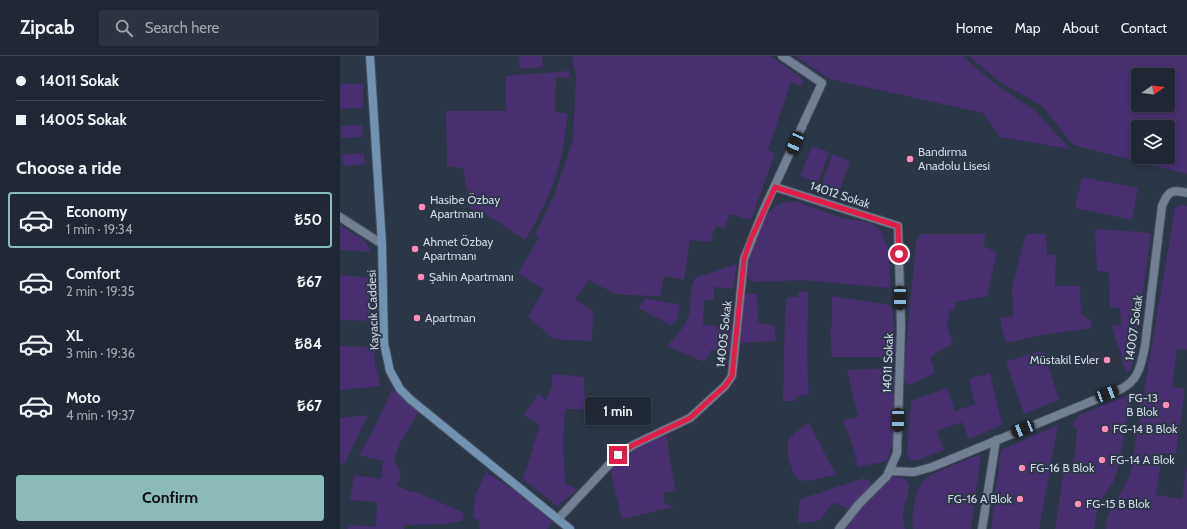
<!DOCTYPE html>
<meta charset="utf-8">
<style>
:root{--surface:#202835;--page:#2d3441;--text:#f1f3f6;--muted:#a2a6ad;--line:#3d4450;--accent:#8bbbb9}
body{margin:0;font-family:Cabin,sans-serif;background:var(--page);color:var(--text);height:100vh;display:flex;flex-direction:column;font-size:15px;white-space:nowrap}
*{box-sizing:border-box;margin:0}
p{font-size:13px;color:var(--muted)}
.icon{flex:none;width:22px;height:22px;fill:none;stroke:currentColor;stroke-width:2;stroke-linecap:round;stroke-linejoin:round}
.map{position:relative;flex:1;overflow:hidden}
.drawer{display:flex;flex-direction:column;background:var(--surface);width:340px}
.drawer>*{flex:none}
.banner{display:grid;align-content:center;height:88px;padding:0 16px;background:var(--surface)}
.needle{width:26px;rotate:76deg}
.buttons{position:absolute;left:791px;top:12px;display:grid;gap:8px}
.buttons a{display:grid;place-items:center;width:44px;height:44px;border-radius:4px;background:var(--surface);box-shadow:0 2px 6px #0003,0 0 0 1px var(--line);font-size:20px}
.end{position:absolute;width:18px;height:18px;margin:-9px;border:5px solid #e11d48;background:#fff;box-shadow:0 0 0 2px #fff}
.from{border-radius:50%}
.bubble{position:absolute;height:28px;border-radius:4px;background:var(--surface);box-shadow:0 2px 6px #0003,0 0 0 1px var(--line);font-size:13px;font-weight:700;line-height:28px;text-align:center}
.car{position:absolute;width:12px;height:24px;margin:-12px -6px;border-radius:5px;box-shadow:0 0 3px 1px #0007;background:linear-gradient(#222 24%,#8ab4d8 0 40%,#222 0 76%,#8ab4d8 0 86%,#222 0)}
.banner b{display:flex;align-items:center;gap:14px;height:38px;font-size:15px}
.banner b+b{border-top:1px solid var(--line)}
.banner i{width:10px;height:10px;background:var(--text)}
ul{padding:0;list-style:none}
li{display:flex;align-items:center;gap:12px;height:56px;margin:0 8px 6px;padding:0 8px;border:2px solid transparent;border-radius:4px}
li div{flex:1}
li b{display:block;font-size:15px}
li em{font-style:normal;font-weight:700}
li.current{border-color:var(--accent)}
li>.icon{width:36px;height:36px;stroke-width:1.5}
h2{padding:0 16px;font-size:18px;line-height:48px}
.action{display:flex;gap:8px;margin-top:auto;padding:8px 16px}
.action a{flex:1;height:46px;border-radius:4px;background:var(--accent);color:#111;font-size:16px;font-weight:700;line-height:46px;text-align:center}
header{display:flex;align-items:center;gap:24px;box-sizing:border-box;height:56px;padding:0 20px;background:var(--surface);border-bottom:1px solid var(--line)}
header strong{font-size:19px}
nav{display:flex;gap:22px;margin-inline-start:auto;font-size:14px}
.search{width:280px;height:36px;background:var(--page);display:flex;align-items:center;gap:10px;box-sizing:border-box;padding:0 14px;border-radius:4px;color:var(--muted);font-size:15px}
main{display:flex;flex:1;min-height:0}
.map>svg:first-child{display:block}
.green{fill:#482f70;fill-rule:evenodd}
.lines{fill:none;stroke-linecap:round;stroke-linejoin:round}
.minor-casing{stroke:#48515f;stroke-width:10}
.secondary-casing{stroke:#48515f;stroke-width:10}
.minor{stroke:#737f93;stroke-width:8}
.secondary{stroke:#7292af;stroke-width:8}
.route{stroke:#e11d48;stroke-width:5}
.poi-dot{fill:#ff8eb9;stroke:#2b3647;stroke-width:1.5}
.labels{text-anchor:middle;stroke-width:4;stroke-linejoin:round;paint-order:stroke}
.poi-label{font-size:12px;fill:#cfd6e1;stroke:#2b3647;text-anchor:start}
.street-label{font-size:12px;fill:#cfd6e1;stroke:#2b3647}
</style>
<header>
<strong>Zipcab</strong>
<div class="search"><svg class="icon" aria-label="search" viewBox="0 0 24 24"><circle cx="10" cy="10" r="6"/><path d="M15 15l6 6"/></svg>Search here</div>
<nav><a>Home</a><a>Map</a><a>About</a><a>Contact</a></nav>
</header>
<main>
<section class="drawer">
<div class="banner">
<b><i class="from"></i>14011 Sokak</b>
<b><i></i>14005 Sokak</b>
</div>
<h2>Choose a ride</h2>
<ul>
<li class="current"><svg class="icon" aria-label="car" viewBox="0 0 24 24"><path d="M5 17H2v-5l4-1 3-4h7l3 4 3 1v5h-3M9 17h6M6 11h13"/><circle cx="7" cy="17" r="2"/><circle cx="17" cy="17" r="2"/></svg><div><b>Economy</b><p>1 min · 19:34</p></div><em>₺50</em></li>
<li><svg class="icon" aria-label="car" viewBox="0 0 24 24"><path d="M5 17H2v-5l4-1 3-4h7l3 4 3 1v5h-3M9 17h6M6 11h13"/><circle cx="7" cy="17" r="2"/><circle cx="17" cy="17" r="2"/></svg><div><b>Comfort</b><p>2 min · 19:35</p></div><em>₺67</em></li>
<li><svg class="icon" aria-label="car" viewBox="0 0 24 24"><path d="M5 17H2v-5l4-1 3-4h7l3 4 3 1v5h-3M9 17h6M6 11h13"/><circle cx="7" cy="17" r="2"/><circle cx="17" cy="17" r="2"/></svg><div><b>XL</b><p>3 min · 19:36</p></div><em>₺84</em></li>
<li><svg class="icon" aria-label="car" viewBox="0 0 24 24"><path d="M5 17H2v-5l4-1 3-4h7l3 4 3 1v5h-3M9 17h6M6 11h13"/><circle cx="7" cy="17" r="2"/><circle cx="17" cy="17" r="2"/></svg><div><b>Moto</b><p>4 min · 19:37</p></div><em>₺67</em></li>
</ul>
<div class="action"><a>Confirm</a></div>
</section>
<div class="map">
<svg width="847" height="473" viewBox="0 0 847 473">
<rect width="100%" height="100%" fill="#2b3647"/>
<!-- green -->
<path class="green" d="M 179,0 L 202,0 L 203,11 L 180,13 Z
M 232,0 L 430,0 L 462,22 L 463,30 L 451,26 L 428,94 L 435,97 L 411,164 L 390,158 L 384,172 L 376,170 L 370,186 L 350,184 L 344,224 L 324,220 L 320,240 L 285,239 L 273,237 L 249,224 L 235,243 L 253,255 L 252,285 L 213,283 L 188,260 L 204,234 L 178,217 L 199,182 L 195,179 L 214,139 L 233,84 L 236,21 Z
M 455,0 L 622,0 L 653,26 L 696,56 L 730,93 L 660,81 L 643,57 L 490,23 Z
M 629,0 L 847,0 L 847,118 L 733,89 L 702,50 L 657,24 ZM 798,19 L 828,19 L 828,49 L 798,49 ZM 798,71 L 828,71 L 828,101 L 798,101 Z
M 229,15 L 229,22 L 216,21 L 215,56 L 227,58 C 224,106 211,143 185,184 L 140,154 L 130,153 L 123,112 L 107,110 L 106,55 L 166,55 L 166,20 Z
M 0,28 L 23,28 L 23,52 L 0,53 Z
M 22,69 L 23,81 L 1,82 L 1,70 Z
M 472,90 L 489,96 L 478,127 L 460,120 Z
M 24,97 L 25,108 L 3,110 L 2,99 Z
M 493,98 L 510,105 L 499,136 L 481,129 Z
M 742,121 L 798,132 L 792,164 L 735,152 Z
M 455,145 L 499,161 L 531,167 L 540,173 L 549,195 L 550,232 L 463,224 L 414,226 L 406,221 C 411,198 416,165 436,150 C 441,147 449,146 455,145 Z
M 842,149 L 847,150 L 847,294 L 837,293 L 832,331 L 845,333 L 836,398 L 822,397 L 816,439 L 842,443 L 847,410 L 847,473 L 766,473 L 767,462 L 790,419 L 835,152 Z
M 0,169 L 25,185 L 31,196 L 0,194 Z
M 755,173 L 802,176 L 811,178 L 792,309 L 790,314 L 786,316 L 773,274 L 773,269 L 781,269 L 780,252 L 770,251 L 769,216 L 757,215 Z
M 580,178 L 645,178 L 644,190 L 657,197 L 647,240 L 616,246 L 615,255 L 610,254 L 607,270 L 613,287 L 590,301 L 595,317 L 570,329 L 565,326 L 564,315 L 576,186 Z
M 686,178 L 706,178 L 707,199 L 716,199 L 715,230 L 740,230 L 741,258 L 750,264 L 752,272 L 695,280 L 667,287 L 663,277 L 660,262 L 673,260 L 672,230 Z
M 397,208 L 393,233 L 374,231 L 374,244 L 364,244 L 363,269 L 392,271 L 389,298 L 372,293 L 364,306 L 327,290 C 335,281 345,271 349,259 C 352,247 348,234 355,222 Z
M 0,219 L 33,222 L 36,265 L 0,264 Z
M 460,235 L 468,236 C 468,270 466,305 469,338 L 456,341 L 455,345 L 443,345 L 445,259 L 447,241 L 457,241 Z
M 404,238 L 417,238 L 418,266 L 434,270 L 436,285 L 398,287 Z
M 492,240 L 550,249 L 553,255 L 556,299 L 549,301 L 492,301 L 490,271 L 492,271 Z
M 305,242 L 340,249 L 337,264 L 330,269 L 299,252 Z
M 0,290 L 34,291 L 35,308 L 41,330 L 0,334 Z
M 696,296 L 704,296 L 719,344 L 684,358 L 666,306 Z
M 549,312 L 553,313 C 556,337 557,383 547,405 L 518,411 L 514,394 L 503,364 L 518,361 L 507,314 Z
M 650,317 L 662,369 L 629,383 L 622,366 L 597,375 L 604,394 L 577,404 L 570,404 L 567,398 L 571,345 L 607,332 L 615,355 L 635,348 L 629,323 Z
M 212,318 L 244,321 L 245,353 L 225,353 L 223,384 L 225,428 L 234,431 L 236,435 L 217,450 L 183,423 L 200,369 L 184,359 L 198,338 L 206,344 L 212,328 Z
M 52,333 L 79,355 L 60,387 L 54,403 L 61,417 L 57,429 L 71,436 L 74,435 L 124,457 L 122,465 L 105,468 L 64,469 L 64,473 L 8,473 L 9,469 L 36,471 L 37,446 L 10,444 L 14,419 L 41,423 L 43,405 L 19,399 L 37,367 Z
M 789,339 L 791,344 L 776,419 L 773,427 L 758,448 L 754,473 L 715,473 L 724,414 L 733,413 L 737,373 L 732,369 L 739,359 Z
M 28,359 L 4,408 L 0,407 L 0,362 Z
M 469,367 L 496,419 L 467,425 L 459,424 C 451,415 442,391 451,381 C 456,375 463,371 469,367 Z
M 718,369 L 699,473 L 651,473 L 661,394 Z
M 326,377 L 335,434 L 323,437 L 324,446 L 333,451 L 282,463 L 270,413 C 287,394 303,387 326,377 Z
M 641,398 L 631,473 L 573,473 C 571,459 574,434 585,423 C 593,416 629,403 641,398 Z
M 146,416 L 190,445 L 213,465 L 207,473 L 140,473 L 139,465 L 133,461 L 135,440 Z
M 552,421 C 581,419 564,444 563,457 C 562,462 564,468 565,473 L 502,473 L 520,451 Z
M 524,422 L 531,426 L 529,433 L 508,453 L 494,446 L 479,465 L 458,467 L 459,445 L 464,442 Z"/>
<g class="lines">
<!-- minor casing -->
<g class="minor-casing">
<path id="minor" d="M 435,131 L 558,170 L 561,270 L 557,397 L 547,420 L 519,448 L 499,473
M 0,161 L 42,188
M 550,415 L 574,416 L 592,411 L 779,334 C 799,325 801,309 805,290 L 822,150 C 828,135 832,133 847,137
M 218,463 L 278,399 L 293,389 L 350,362 L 385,330 L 392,320 L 404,203 L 424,153 L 482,27 L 442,0
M 642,473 L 656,384"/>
</g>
<!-- secondary casing -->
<g class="secondary-casing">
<path id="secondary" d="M 30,0 L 42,188 L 44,287 L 50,315 L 60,333 L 71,344 L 230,473"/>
</g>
<!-- minor -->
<use href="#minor" class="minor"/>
<!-- secondary -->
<use href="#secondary" class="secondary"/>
</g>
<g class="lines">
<!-- route -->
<path class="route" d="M 278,399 L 293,389 L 350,362 L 385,330 L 392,320 L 404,203 L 410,185 L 435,131 L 558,170 L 559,198"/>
</g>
<!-- markers -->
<g class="poi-dot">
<circle cx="570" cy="103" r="4"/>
<circle cx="82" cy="151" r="4"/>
<circle cx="75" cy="193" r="4"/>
<circle cx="81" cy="221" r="4"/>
<circle cx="77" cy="262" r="4"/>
<circle cx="767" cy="304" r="4"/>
<circle cx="826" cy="349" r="4"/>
<circle cx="765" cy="373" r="4"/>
<circle cx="762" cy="404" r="4"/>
<circle cx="682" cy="412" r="4"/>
<circle cx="680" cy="443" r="4"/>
<circle cx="738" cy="448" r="4"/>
</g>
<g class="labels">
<!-- poi labels -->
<g class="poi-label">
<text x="578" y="100">Bandırma<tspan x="578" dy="14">Anadolu Lisesi</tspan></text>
<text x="90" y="148">Hasibe Özbay<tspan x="90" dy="14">Apartmanı</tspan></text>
<text x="83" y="190">Ahmet Özbay<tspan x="83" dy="14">Apartmanı</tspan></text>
<text x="89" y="225">Şahin Apartmanı</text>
<text x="85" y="266">Apartman</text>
<text x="759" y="308" text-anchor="end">Müstakil Evler</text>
<text x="818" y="346" text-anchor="end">FG-13<tspan x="818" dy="14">B Blok</tspan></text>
<text x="773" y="377">FG-14 B Blok</text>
<text x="770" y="408">FG-14 A Blok</text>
<text x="690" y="416">FG-16 B Blok</text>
<text x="672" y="447" text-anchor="end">FG-16 A Blok</text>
<text x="746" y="452">FG-15 B Blok</text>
</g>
<!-- street labels -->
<g class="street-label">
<text transform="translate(500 139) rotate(18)" y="4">14012 Sokak</text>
<text transform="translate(33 254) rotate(-92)" y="4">Kayacık Caddesi</text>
<text transform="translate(794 272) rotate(-82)" y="4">14007 Sokak</text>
<text transform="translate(384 278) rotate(-84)" y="4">14005 Sokak</text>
<text transform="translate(548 307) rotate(-88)" y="4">14011 Sokak</text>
</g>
</g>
</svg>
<div class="buttons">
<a><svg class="needle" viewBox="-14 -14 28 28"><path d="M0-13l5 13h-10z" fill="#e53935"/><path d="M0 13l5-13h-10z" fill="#a2a6ad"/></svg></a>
<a><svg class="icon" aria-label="layers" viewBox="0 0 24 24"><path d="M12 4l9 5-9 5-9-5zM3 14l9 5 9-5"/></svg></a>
</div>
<i class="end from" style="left:559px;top:198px"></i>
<i class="end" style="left:278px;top:399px"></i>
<div class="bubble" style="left:245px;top:341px;width:66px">1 min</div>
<i class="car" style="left:455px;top:87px;rotate:204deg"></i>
<i class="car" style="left:560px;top:242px;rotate:180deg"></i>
<i class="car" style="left:767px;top:338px;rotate:69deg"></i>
<i class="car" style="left:558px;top:364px;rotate:181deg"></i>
<i class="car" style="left:683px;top:373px;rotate:248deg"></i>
</div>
</main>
